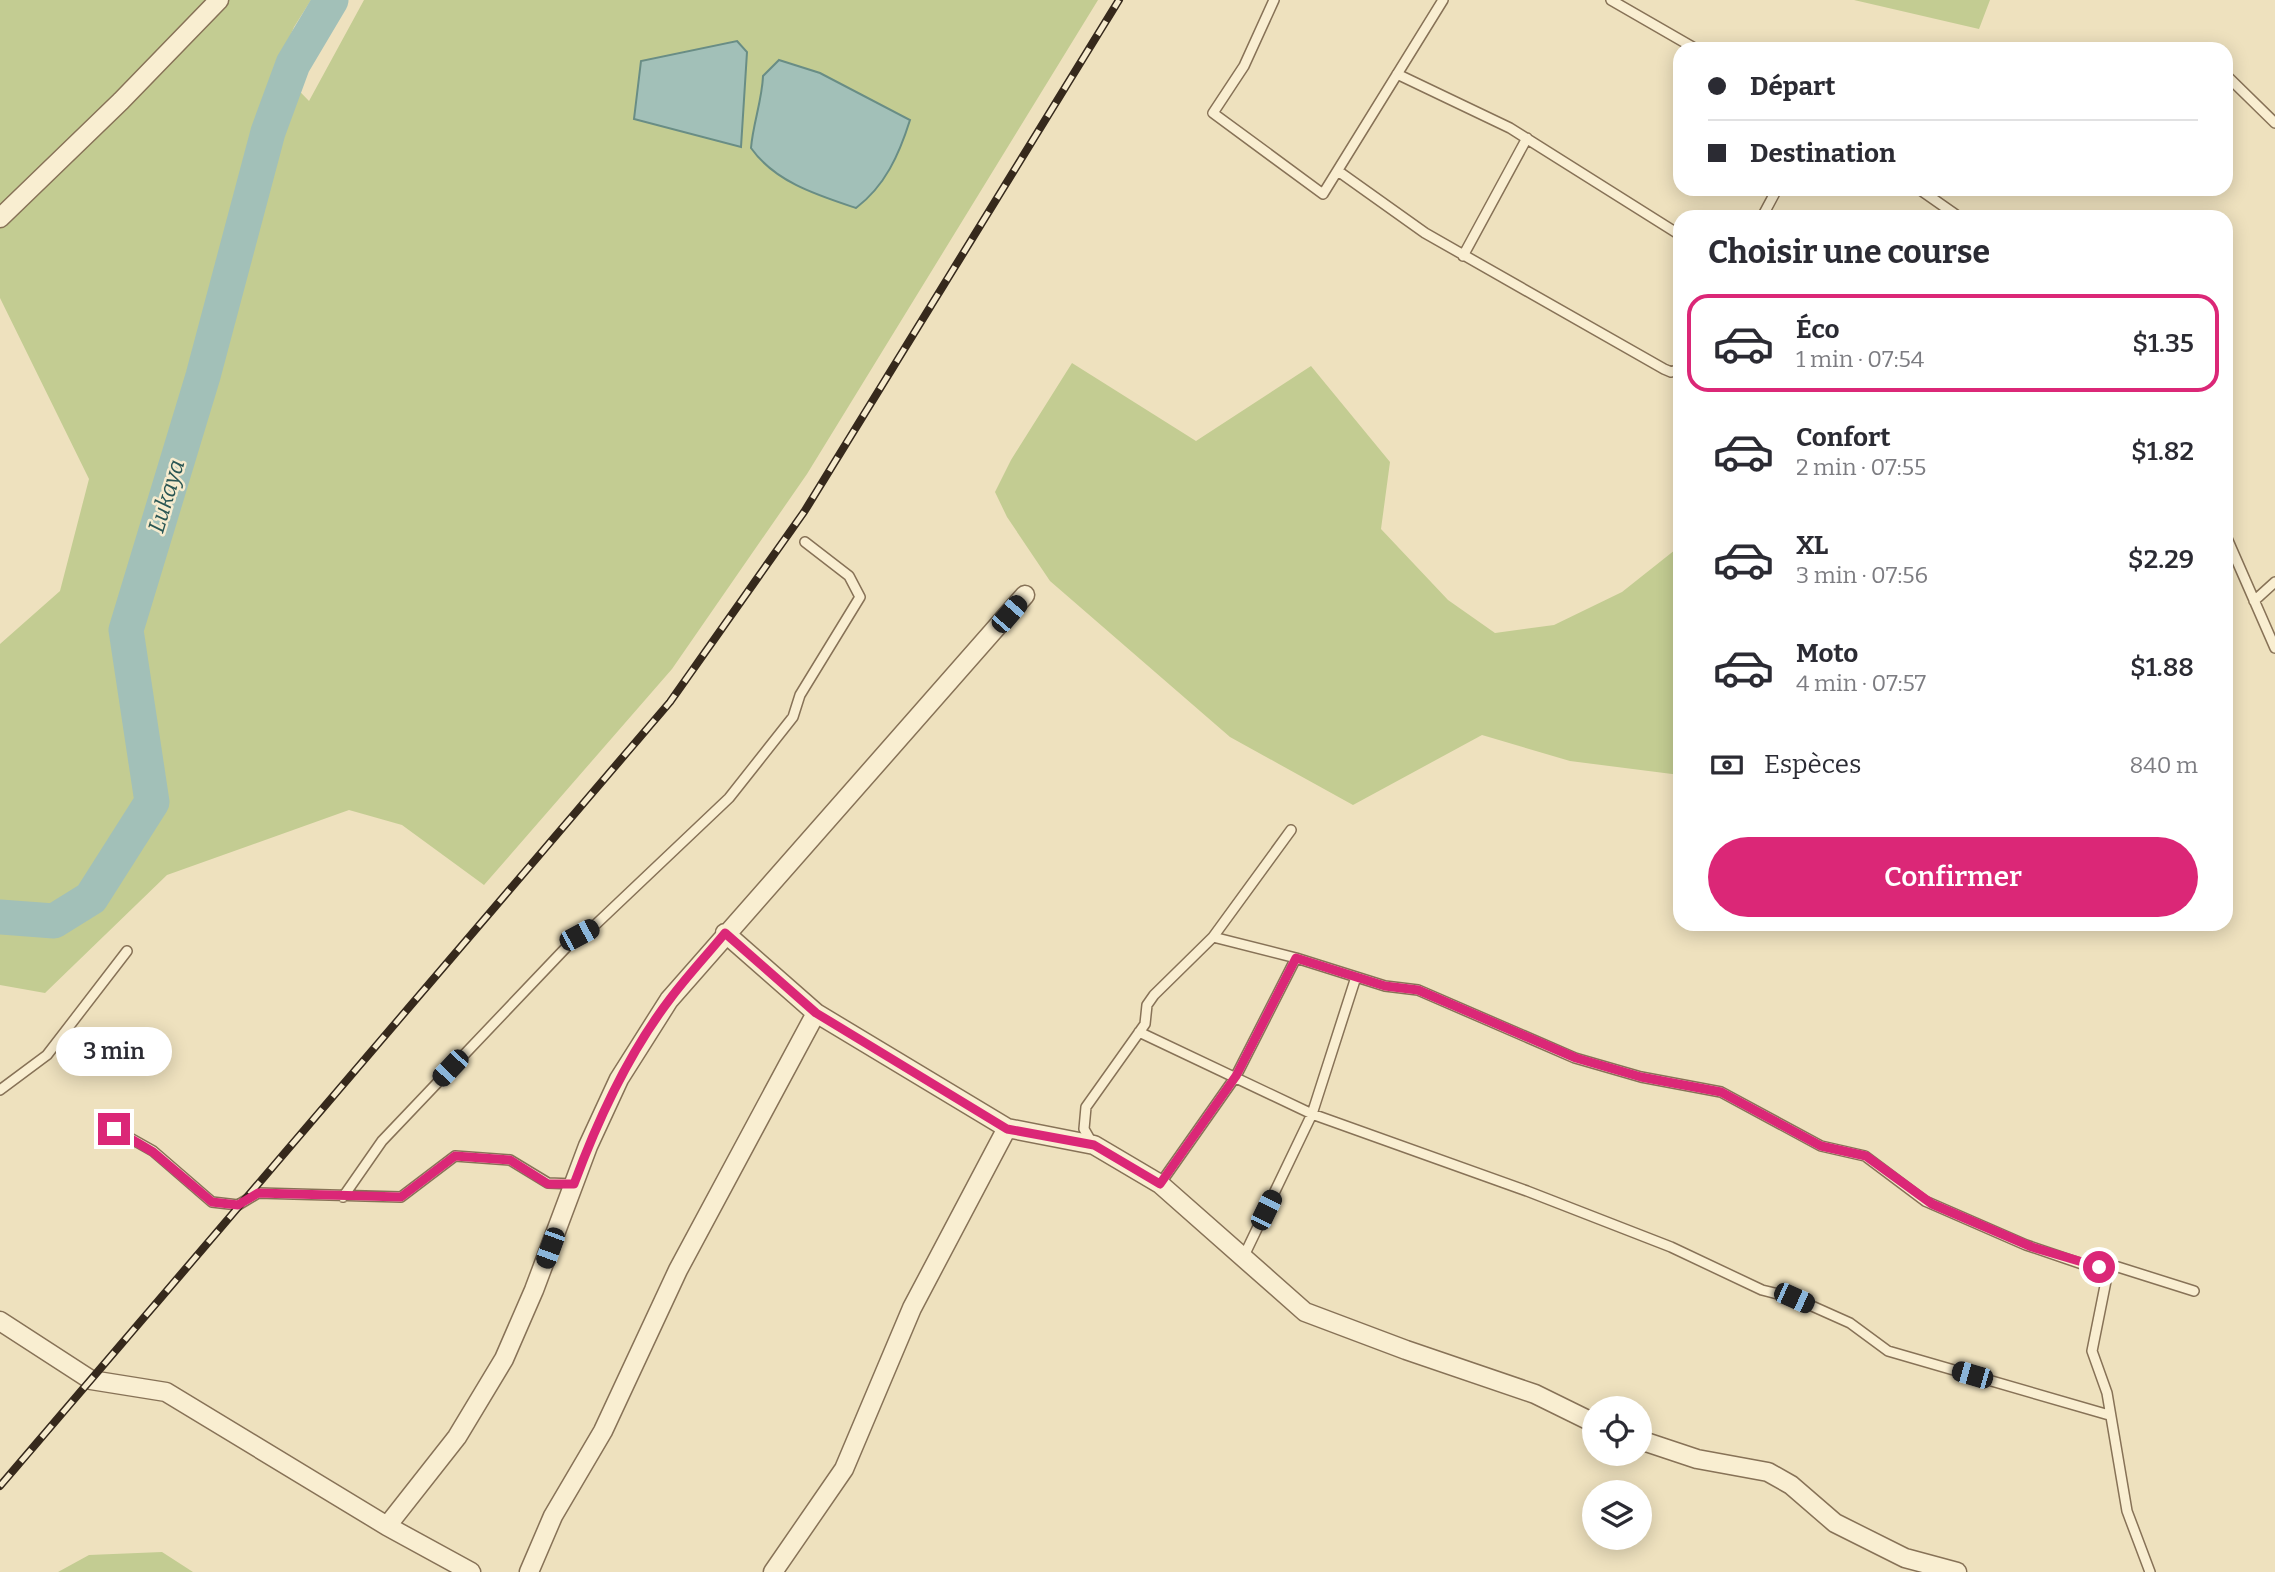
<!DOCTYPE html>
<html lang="fr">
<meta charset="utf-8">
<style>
:root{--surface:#fff;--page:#f2f2f3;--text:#2b2b33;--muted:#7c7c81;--line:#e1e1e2;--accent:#db2777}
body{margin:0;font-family:Bitter,serif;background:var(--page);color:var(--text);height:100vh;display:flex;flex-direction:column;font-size:26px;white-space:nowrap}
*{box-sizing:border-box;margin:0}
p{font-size:23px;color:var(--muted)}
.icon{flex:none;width:38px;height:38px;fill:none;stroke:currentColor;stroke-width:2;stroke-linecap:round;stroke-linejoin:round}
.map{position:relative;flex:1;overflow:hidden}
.panel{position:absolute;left:1673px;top:210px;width:560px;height:721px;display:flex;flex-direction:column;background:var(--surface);border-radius:21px;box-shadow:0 4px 18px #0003}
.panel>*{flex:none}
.banner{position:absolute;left:1673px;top:42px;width:560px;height:154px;border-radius:21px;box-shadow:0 4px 18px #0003;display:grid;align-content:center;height:154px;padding:0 35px;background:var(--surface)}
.buttons{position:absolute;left:1582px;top:1396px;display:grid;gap:14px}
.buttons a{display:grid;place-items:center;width:70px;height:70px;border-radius:50%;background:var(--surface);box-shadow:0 4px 18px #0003;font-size:35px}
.end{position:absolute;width:32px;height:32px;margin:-16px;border:9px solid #db2777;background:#fff;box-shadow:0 0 0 4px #fff}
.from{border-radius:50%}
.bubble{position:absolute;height:49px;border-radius:24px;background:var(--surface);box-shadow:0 4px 18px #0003;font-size:23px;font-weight:600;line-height:49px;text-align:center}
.car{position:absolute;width:21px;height:42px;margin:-21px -10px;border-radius:9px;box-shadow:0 0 5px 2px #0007;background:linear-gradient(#222 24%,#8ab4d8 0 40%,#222 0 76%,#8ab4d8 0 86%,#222 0)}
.banner b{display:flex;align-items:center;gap:24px;height:66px;font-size:26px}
.banner b+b{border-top:2px solid var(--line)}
.banner i{width:18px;height:18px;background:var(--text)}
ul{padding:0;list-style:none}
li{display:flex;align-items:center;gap:21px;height:98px;margin:0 14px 10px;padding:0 21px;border:4px solid transparent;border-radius:21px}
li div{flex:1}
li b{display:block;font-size:26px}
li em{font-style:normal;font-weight:600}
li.on{border-color:var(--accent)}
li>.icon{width:63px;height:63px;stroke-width:1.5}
h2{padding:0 35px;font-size:32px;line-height:84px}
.pay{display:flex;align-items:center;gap:18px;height:77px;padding:0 35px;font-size:26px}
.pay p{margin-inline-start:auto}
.primary-button{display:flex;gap:14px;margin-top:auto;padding:14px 35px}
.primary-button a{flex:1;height:80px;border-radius:42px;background:var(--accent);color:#fff;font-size:28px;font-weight:600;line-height:80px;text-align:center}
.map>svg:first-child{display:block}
.green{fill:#c3cc92}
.water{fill:#a2c0b8;stroke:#698d85;stroke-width:2}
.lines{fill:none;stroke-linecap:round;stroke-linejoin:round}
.river{stroke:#a2c0b8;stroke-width:35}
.lane-casing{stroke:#877257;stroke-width:12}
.street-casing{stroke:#877257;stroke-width:21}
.lane{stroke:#f9eed1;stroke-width:9}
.street{stroke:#f9eed1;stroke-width:18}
.rail-casing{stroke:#36291c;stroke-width:8}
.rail{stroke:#f6ebce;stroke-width:5;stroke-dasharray:16;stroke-linecap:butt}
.route{stroke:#db2777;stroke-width:9}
.labels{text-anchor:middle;stroke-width:5;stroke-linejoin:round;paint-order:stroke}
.water-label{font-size:23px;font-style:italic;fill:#2a5654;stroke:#f6ebce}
</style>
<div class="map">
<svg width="2275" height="1572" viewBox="0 0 2275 1572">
<rect width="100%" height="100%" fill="#eee1be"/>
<!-- green -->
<path class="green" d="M 0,0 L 311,0 L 294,27 L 277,68 L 309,101 L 364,0 L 1098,0 L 807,474 L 672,669 L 484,885 L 402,825 L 349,810 L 167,875 L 45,993 L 0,985 L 0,644 L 60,591 L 89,479 L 0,298 Z
M 1854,0 L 1990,0 L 1979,29 Z
M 1072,363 L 1196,441 L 1311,366 L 1390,462 L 1381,529 L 1448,600 L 1495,633 L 1554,625 L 1622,592 L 1680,546 L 1680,775 L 1570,761 L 1482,735 L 1353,805 L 1230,737 L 1050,581 L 1007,517 L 995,492 L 1011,460 Z
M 162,1552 L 193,1572 L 58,1572 L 89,1555 Z"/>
<!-- water -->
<path class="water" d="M 737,41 L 747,52 L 741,147 L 634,119 L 641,61 Z
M 779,60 L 820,73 L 910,120 C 899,155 885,186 856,208 C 817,195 775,182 751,148 C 753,123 762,101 763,76 Z"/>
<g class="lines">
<!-- river -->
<path class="river" d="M 0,917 L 54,921 L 91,898 L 152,802 L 126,630 L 203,376 L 268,132 L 293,64 L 331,0"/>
<!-- lane casing -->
<g class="lane-casing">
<path id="lane" d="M 1274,0 L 1244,66 L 1213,113 L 1323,194 L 1443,0
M 1611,0 L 1696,49
M 1397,74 L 1510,128 L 1680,235
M 2226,75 L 2275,123
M 1338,171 L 1425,233 L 1664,369 L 1671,372 L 1680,369
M 1919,189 L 1959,217
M 1762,217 L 1777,189
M 1463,256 L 1527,138
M 2226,536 L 2275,648
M 2254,601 L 2275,582
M 1213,937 L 1296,958 L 1385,986 L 1418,990 L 1575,1058 L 1641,1077 L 1721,1092 L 1821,1146 L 1865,1156 L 1925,1201 L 2026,1245 L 2088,1266 L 2118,1267 L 2194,1291
M 1139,1032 L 1312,1114 L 1527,1191 L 1671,1247 L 1762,1290 L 1794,1298 L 1850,1323 L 1888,1351 L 2109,1415
M 0,1090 L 47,1055 L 127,951
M 114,1129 L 153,1151 L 212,1202 L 238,1205 L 258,1193 L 401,1197 L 455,1156 L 510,1160 L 548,1183 L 574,1184
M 1092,1143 L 1084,1129 L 1086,1107 L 1145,1024 L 1147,1005 L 1154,995 L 1213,937 L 1291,830
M 1160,1184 L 1236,1076 L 1296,958
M 343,1197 L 382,1141 L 578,935 L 593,927 L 729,798 L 793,717 L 800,695 L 860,597 L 849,576 L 805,542
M 1243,1258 L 1312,1114 L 1356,977
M 2099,1267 L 2106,1281 L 2092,1351 L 2107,1393 L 2127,1511 L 2150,1572"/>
</g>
<!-- street casing -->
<g class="street-casing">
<path id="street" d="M 0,218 L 121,101 L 219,0
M 725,933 L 816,1013 L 1007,1128 L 1094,1145 L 1160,1184 L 1305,1312 L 1406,1350 L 1535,1394 L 1594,1423
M 0,1321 L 91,1380 L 166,1392 L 387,1526 L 471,1572
M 1640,1440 L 1697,1459 L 1768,1472 L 1791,1485 L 1835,1523 L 1905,1558 L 1957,1572
M 387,1526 L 457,1437 L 504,1359 L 534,1290 L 588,1146 L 619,1079 L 669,1000 L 1025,595
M 529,1572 L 553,1516 L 603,1431 L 678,1270 L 816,1013
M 773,1572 L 844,1469 L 912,1308 L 1007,1128"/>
</g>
<!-- lane -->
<use href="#lane" class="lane"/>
<!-- street -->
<use href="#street" class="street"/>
<!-- rail casing -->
<g class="rail-casing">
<path id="rail" d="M 0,1486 L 670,702 L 804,512 L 1119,0"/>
</g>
<!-- rail -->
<use href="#rail" class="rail"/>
</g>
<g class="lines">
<!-- route -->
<path class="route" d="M 114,1129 L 153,1152 L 212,1202 L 238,1205 L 258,1193 L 401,1197 L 455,1156 L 510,1160 L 548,1184 L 574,1184 C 598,1119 628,1054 670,999 C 687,976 707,955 725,933 L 816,1013 L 1007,1129 L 1094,1145 L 1160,1184 L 1236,1076 L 1296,958 L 1385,986 L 1418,990 L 1576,1058 L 1641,1077 L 1721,1092 L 1821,1146 L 1866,1156 L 1932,1204 L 2032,1247 L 2099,1267"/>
</g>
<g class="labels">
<!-- water labels -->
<g class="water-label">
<text transform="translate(166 496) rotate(-73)" y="8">Lukaya</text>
</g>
</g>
</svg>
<div class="buttons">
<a><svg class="icon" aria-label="locate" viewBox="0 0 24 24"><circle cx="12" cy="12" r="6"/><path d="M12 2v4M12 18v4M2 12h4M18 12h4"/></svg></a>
<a><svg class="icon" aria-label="layers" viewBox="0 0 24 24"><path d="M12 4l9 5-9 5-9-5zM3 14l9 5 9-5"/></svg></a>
</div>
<i class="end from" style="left:2099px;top:1267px"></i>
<i class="end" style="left:114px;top:1129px"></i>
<div class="bubble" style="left:56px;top:1027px;width:116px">3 min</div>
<i class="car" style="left:1009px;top:614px;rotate:41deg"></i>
<i class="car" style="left:579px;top:935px;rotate:62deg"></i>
<i class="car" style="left:450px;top:1068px;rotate:223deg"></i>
<i class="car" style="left:1266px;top:1210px;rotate:26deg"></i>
<i class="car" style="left:550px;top:1248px;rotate:200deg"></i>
<i class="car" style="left:1794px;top:1298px;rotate:114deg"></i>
<i class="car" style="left:1972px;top:1375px;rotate:286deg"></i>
<div class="banner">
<b><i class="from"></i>Départ</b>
<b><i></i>Destination</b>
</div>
<section class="panel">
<h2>Choisir une course</h2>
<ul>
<li class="on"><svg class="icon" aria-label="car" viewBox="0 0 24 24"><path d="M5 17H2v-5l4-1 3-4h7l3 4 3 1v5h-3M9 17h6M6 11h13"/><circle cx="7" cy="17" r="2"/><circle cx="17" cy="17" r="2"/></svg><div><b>Éco</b><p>1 min · 07:54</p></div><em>$1.35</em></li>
<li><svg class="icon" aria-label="car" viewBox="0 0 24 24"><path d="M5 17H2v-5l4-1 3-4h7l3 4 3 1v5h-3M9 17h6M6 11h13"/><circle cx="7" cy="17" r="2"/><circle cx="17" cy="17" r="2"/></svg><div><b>Confort</b><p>2 min · 07:55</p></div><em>$1.82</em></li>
<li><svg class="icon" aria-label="car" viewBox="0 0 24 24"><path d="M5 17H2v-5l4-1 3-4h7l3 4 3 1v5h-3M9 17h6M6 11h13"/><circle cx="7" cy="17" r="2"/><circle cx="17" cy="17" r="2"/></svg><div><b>XL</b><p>3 min · 07:56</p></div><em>$2.29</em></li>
<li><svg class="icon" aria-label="car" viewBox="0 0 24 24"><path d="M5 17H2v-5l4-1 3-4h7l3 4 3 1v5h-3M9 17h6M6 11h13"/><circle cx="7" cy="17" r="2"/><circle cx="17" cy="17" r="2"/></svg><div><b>Moto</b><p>4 min · 07:57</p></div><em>$1.88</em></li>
</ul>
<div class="pay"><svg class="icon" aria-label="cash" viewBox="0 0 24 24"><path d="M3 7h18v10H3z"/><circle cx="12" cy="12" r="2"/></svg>Espèces<p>840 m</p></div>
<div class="primary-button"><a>Confirmer</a></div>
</section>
</div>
